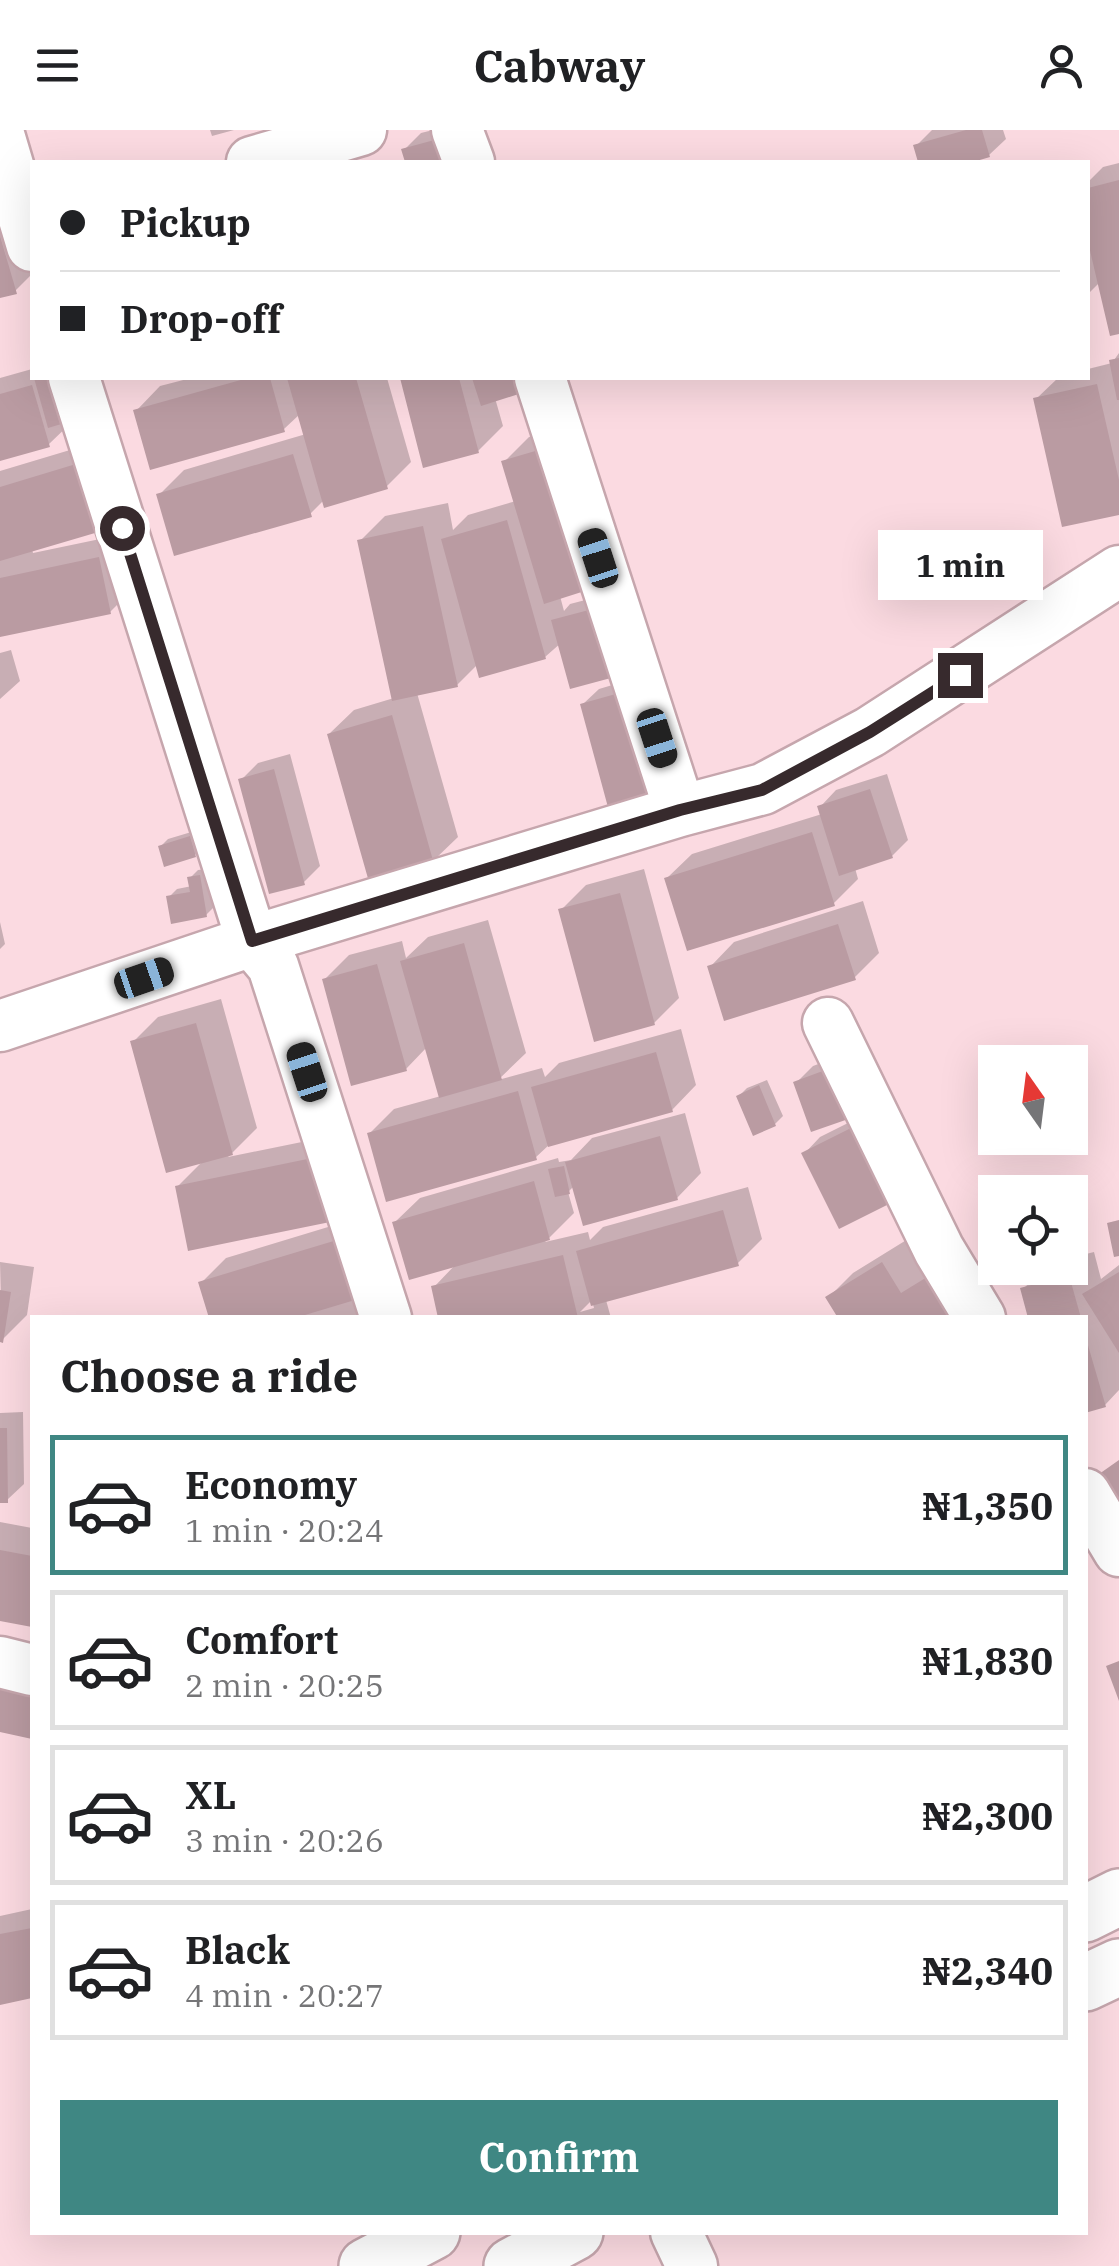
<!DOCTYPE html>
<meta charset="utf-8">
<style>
:root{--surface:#fff;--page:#f2f2f2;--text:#202124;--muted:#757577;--line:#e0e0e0;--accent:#3f8783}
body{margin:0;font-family:"IBM Plex Serif",serif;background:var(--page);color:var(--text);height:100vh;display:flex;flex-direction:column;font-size:38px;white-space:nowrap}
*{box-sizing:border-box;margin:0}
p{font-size:32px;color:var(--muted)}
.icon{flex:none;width:55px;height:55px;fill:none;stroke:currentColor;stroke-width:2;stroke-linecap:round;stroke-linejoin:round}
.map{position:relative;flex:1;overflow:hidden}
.details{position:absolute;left:30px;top:1185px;width:1058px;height:920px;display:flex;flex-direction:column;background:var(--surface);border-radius:0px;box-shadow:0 10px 40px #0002}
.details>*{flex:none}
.guide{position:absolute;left:30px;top:30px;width:1060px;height:220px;border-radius:0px;box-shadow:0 10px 40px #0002;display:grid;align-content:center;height:220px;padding:0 30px;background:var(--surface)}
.needle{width:65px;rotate:346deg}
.tools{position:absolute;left:978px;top:915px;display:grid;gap:20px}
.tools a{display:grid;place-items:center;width:110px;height:110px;border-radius:0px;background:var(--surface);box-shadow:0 10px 40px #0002;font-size:50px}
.end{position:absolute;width:45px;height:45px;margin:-22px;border:12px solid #372a2d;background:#fff;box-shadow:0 0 0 5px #fff}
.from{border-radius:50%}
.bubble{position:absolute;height:70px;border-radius:0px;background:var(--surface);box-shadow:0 10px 40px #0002;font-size:32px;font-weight:700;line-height:70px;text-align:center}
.car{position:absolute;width:30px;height:60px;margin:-30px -15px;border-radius:12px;box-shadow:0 0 8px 2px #0007;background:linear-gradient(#222 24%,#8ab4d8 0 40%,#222 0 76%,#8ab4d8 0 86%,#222 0)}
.guide b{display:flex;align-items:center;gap:35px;height:95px;font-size:38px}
.guide b+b{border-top:2px solid var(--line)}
.guide i{width:25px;height:25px;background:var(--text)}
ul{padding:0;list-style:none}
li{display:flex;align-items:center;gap:30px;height:140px;margin:0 20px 15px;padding:0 10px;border:5px solid var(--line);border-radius:0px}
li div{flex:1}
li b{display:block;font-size:38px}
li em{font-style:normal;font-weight:700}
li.on{border-color:var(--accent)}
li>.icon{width:90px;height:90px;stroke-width:1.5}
h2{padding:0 30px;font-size:45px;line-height:120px}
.primary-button{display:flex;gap:20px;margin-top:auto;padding:20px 30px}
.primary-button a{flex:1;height:115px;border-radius:0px;background:var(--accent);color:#fff;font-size:40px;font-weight:700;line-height:115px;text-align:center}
header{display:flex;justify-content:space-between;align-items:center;height:130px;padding:0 30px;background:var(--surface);font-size:45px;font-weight:700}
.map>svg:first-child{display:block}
.shadow{fill:#0003;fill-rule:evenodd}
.building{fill:#ba9ba2}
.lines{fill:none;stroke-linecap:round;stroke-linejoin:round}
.minor-casing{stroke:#c6a6ad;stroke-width:55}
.major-casing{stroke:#c6a6ad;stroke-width:60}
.minor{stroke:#fff;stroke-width:50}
.major{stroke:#fff;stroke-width:55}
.route{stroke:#372a2d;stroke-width:12}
</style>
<header><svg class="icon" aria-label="menu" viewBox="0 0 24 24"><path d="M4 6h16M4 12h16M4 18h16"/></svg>Cabway<svg class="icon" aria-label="person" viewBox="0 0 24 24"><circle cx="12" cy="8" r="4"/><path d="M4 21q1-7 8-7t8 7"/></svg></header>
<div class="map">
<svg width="1119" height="2136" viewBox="0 0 1119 2136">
<rect width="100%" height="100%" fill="#fbdae1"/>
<!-- shadow -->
<path class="shadow" d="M 210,0 L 234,0 L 212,6 Z
M 433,0 L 482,32 L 408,32 L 404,20 L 421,3 Z
M 932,0 L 1003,0 L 1006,9 L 989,25 L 965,32 L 921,32 L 916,16 Z
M 1119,33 L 1119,201 L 1100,152 L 1088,164 L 1088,52 L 1103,37 Z
M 0,78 L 32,108 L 32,144 L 15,161 L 0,166 Z
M 1119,223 L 1119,382 L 1036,269 L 1058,248 L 1088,248 L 1088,239 L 1112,233 Z
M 32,239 L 32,248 L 64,248 L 74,290 L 49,314 L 0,329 L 0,248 Z
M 191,248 L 387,248 L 411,332 L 386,357 L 324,370 L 310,384 L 159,365 L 184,340 L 306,304 L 300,284 L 284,299 L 136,281 L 160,256 Z
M 402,248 L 538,248 L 495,268 L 503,296 L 478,321 L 425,335 Z
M 574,294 L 560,466 L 564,481 L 570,474 L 620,461 L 545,527 L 478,534 L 457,555 L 417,563 L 458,707 L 433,731 L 329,604 L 354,580 L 394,568 L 360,411 L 385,386 L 448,373 L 453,400 L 468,385 L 516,371 L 504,332 L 529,307 Z
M 100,311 L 119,376 L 94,401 L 32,419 L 33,423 L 124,404 L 135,457 L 110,482 L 0,505 L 0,341 Z
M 11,520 L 20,551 L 0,569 L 0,523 Z
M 646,545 L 675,648 L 582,575 L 599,559 Z
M 290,624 L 320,736 L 304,752 L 241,650 L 258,633 Z
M 887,644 L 908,710 L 892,726 L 855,738 L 858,749 L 833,774 L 667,748 L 692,724 L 822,684 L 820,677 L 836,660 Z
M 198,700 L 203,717 L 195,725 L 160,717 L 168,709 Z
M 207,739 L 214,777 L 206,785 L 169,767 L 177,759 L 192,756 L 190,748 L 198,740 Z
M 644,739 L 679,868 L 654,893 L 561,780 L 586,755 Z
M 863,771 L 879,823 L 854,848 L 710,837 L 734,812 Z
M 488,790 L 526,923 L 498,950 L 542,938 L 545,947 L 559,933 L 681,899 L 696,955 L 672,980 L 550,1014 L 535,1028 L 370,1003 L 394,979 L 441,966 L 427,917 L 406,939 L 324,850 L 349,825 L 402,811 L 406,828 L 428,807 Z
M 0,792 L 5,814 L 0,819 Z
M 221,869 L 257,998 L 228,1027 L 346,1003 L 359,1064 L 178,1056 L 204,1030 L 133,912 L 158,887 Z
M 856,920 L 872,967 L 796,953 L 813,936 Z
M 767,950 L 783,986 L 775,994 L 739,966 L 747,958 Z
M 876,979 L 912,1051 L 804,1024 L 820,1007 Z
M 685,983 L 701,1043 L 677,1068 L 574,1056 L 568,1062 L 574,1083 L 545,1112 L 588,1102 L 590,1110 L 603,1097 L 748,1057 L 762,1109 L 737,1134 L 606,1170 L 611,1188 L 441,1188 L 434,1157 L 456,1134 L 395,1092 L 420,1068 L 558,1028 L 559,1032 L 571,1030 L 592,1008 ZM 592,1170 L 594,1178 L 580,1182 Z
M 361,1087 L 372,1164 L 379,1188 L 211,1188 L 201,1153 L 226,1128 Z
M 908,1109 L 998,1187 L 828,1168 L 853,1143 Z
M 1094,1122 L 1101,1149 L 1119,1135 L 1119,1260 L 1105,1275 L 1085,1280 L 1085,1188 L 1031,1188 L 1023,1159 L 1045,1138 L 1070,1138 L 1070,1128 Z
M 0,1132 L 34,1137 L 27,1185 L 2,1210 Z
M 23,1282 L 24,1354 L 7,1370 L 0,1371 L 0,1283 Z
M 0,1392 L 32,1398 L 32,1495 L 0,1489 Z
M 32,1779 L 32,1866 L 0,1873 L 0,1786 Z"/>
<!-- building -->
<path class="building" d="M 966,0 L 982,0 L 990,27 L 973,32 L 918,32 L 913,15 Z
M 453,5 L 461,32 L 405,32 L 401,19 Z
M 1119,50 L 1119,204 L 1110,206 L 1088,112 L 1088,58 Z
M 0,106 L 17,164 L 0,168 Z
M 1119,228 L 1119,270 L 1117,270 L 1109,230 Z
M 34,248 L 55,248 L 68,292 L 48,298 Z
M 248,248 L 270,248 L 285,302 L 150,340 L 133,280 Z
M 287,248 L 356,248 L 388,359 L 324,378 Z
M 400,248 L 459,248 L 479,323 L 423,338 Z
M 472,248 L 524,248 L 528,261 L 481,276 Z
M 1097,254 L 1119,350 L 1119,385 L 1062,397 L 1033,268 Z
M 32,255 L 50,317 L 0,331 L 0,264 Z
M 549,317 L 591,459 L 544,474 L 501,331 Z
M 293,324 L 312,387 L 174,426 L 156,364 Z
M 76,334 L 95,403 L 0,431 L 0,357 Z
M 507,390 L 546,529 L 479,548 L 441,409 Z
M 423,396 L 458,557 L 392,571 L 357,410 Z
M 99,427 L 111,484 L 0,507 L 0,448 Z
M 604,476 L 622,545 L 570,559 L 551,490 Z
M 630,560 L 660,667 L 609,681 L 580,574 Z
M 392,585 L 434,734 L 369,752 L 327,604 Z
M 274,639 L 305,755 L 269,764 L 238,649 Z
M 870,659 L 893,728 L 839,746 L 817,676 Z
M 812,702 L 835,776 L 687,821 L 664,748 Z
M 190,706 L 196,727 L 164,737 L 158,716 Z
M 200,745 L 207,787 L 171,794 L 166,766 L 190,762 L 187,747 Z
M 620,763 L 655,895 L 594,912 L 558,779 Z
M 838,794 L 856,850 L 724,891 L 707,836 Z
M 464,813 L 502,950 L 439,968 L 400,831 Z
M 377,834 L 407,941 L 351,956 L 322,849 Z
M 196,893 L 233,1025 L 166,1043 L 130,911 Z
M 656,922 L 673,982 L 548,1017 L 531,957 Z
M 839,935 L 857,986 L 811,1002 L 793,952 Z
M 759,955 L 776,996 L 753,1006 L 736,966 Z
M 518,961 L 537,1030 L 386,1072 L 367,1003 Z
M 859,994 L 897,1070 L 839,1099 L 801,1023 Z
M 660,1006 L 678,1070 L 583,1096 L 565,1032 Z
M 322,1026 L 335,1091 L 188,1121 L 175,1056 Z
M 564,1036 L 570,1064 L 555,1067 L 548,1039 Z
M 534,1051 L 550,1110 L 409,1150 L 392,1092 Z
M 723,1080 L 739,1136 L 591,1176 L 576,1121 Z
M 1119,1090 L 1119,1126 L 1114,1127 L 1107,1093 Z
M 337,1110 L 355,1170 L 295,1188 L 209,1188 L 198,1152 Z
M 563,1125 L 578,1188 L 438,1188 L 431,1156 Z
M 882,1132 L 901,1163 L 932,1144 L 959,1188 L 838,1188 L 825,1167 Z
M 1119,1142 L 1119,1223 L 1082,1164 Z
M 1069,1145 L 1081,1188 L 1028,1188 L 1020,1158 Z
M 0,1160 L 11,1162 L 3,1213 L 0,1212 Z
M 1085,1205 L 1106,1277 L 1085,1283 Z
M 0,1298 L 7,1298 L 8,1373 L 0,1373 Z
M 1119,1330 L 1119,1388 L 1092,1349 Z
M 0,1420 L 32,1426 L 32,1497 L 0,1491 Z
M 1119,1531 L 1119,1571 L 1106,1536 Z
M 0,1542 L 32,1550 L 32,1609 L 0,1602 Z
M 32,1798 L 32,1868 L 0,1875 L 0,1804 Z"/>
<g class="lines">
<!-- minor casing -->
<g class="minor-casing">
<path id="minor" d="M 457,0 L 469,32
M 0,8 L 32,116
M 252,32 L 361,0
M 74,248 L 252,811 L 273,836 L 386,1188
M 540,248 L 680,681
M 828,893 L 939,1120 L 980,1188
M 0,896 L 252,811 L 680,681 L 763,659 L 870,602 L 1119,441
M 1085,1364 L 1119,1421
M 0,1532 L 32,1540
M 676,2102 L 692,2136"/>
</g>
<!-- major casing -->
<g class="major-casing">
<path id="major" d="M 1085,1784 L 1119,1767
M 1085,1853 L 1119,1837
M 367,2136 L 432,2102
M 512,2136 L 575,2102"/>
</g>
<!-- minor -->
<use href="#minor" class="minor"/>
<!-- major -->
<use href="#major" class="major"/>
</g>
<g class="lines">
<!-- route -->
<path class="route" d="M 122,398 L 252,811 L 680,680 L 762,660 L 870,602 L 960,545"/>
</g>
</svg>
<div class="tools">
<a><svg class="needle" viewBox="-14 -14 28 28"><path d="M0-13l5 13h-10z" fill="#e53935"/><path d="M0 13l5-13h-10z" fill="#757577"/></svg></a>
<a><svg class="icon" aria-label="locate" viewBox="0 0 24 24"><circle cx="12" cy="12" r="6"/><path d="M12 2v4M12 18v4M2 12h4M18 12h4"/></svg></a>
</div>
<i class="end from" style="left:122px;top:398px"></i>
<i class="end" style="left:960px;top:545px"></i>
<div class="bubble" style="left:878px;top:400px;width:165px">1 min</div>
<i class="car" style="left:598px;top:428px;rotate:342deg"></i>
<i class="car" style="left:657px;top:608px;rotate:162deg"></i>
<i class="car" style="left:144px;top:848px;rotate:71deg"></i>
<i class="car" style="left:307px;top:942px;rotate:342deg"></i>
<div class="guide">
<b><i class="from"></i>Pickup</b>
<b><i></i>Drop-off</b>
</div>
<section class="details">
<h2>Choose a ride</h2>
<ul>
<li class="on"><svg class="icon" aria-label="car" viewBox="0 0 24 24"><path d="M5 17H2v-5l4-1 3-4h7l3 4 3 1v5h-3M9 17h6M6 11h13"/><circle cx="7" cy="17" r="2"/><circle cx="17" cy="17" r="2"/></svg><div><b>Economy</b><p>1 min · 20:24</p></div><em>₦1,350</em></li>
<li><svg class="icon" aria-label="car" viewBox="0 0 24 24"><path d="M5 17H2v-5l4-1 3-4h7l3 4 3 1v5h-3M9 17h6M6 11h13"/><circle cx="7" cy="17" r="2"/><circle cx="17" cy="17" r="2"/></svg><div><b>Comfort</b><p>2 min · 20:25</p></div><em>₦1,830</em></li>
<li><svg class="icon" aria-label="car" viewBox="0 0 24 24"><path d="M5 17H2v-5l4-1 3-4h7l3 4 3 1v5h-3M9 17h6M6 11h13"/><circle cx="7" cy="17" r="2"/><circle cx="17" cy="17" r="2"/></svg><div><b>XL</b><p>3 min · 20:26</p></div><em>₦2,300</em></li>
<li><svg class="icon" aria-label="car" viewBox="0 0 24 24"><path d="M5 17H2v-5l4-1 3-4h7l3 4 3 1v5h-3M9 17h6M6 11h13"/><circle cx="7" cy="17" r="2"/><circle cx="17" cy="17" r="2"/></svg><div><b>Black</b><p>4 min · 20:27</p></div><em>₦2,340</em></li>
</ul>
<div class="primary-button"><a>Confirm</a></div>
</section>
</div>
